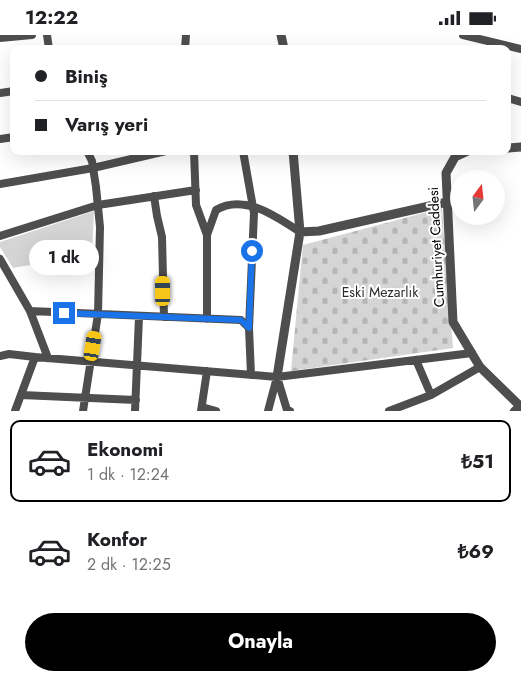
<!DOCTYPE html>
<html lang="tr">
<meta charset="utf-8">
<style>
:root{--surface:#fff;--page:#f6f6f6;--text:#202124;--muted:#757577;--line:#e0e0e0;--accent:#000}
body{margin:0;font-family:Jost,sans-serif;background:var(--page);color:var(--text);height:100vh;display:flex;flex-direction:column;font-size:19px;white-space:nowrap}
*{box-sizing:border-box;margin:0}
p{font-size:16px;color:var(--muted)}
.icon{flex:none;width:28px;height:28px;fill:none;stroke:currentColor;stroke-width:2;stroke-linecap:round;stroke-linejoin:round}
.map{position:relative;height:376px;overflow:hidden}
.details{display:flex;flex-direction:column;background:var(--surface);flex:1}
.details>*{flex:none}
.hud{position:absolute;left:10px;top:10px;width:501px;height:110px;border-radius:10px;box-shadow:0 5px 20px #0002;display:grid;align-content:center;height:110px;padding:0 25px;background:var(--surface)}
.needle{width:32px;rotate:15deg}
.buttons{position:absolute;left:450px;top:135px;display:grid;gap:10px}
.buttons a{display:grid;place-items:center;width:55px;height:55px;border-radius:50%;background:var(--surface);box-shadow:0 5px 20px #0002;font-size:25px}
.end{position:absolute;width:22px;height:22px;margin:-11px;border:6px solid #1a73e8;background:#fff;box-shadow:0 0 0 2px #fff}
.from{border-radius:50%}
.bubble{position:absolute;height:35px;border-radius:18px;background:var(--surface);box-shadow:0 5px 20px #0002;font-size:16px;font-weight:700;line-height:35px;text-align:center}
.car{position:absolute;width:15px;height:30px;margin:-15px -8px;border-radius:6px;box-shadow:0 0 4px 1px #0007;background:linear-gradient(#f5c518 24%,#345 0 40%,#f5c518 0 76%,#345 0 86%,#f5c518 0)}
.hud b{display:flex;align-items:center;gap:18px;height:48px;font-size:19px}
.hud b+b{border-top:1px solid var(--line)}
.hud i{width:12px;height:12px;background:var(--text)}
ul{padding:9px 0 0;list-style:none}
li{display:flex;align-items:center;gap:15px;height:82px;margin:0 10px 8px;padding:0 15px;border:2px solid transparent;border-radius:10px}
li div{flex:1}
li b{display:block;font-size:19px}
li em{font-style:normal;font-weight:700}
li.current{border-color:var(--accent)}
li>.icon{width:45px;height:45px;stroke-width:1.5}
.cta{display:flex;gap:10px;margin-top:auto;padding:10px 25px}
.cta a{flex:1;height:58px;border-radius:30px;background:var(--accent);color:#fff;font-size:20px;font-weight:700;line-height:58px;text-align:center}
.status{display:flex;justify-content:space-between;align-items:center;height:35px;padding:0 25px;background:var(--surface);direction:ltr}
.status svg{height:14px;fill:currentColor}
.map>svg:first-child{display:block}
.green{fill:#d5d5d5}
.cemetery{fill:url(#cemetery-stones)}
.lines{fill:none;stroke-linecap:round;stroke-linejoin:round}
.minor{stroke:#4e4e4e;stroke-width:8}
.tertiary{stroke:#4e4e4e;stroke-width:9}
.route{stroke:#1a73e8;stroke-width:6}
.labels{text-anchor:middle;stroke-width:4;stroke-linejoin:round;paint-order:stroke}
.street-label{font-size:14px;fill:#000;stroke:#fff}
.park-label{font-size:14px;fill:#2c2c2c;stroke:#fff}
</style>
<div class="status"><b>12:22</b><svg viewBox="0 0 49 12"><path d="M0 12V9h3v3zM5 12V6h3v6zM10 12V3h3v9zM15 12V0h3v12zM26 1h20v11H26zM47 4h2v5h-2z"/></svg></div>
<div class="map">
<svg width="521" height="376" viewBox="0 0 521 376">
<defs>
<pattern id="cemetery-stones" width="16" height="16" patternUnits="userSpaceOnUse" patternTransform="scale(1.25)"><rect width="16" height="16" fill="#d5d5d5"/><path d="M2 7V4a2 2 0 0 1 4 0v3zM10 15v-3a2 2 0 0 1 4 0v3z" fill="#b5b5b5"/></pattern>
</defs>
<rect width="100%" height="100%" fill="#fff"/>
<!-- green -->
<path class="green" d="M 94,176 L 92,219 L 13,233 L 0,212 L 0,207 Z"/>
<!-- cemetery -->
<path class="cemetery" d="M 442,173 L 453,313 L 291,336 L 303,210 Z"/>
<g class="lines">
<!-- minor -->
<path class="minor" d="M 47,0 L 49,14
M 463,0 L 521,14
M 0,3 L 32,0
M 185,14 L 186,0
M 0,58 L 14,56
M 508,63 L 521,67
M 0,104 L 14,102
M 194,116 L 196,170 L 207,200 L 207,284
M 243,116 L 254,178 L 249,293
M 0,149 L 93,133 L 166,116
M 154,161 L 157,181 L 162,202 L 164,282
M 207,200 L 216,175 C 244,158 277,182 300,197
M 0,201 L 98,170 L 196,155
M 0,224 L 30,276 L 48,323
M 30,276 L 241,285 L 249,293 L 251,340
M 0,321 L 9,319 L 35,322
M 416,325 L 431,360
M 21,360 L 136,365
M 202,372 L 216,376
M 15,376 L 35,322 L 277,342 L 287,375 L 290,376
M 83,376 L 98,279 L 100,192 L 96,152 L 92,126 L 87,116
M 135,376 L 139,282
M 201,376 L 207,336
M 268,376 L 277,342 L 472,318
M 389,376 L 431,360 L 480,332
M 514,376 L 520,371"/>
<!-- tertiary -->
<path class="tertiary" d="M 281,0 L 284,14
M 508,113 L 521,112
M 468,116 L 455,122 L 446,138 L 453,287 L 480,332 L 521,372
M 300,197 L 319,196 L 447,167
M 277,342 L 300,197 L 293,116"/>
</g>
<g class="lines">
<!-- route -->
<path class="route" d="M 64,278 L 241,285 L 249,293 L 252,216"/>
</g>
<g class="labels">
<!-- street labels -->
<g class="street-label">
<text transform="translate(436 212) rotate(-93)" y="5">Cumhuriyet Caddesi</text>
</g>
<!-- park labels -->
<g class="park-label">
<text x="380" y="262">Eski Mezarlık</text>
</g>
</g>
</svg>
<div class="buttons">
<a><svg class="needle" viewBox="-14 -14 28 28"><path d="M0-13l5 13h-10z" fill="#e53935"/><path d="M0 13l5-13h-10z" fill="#757577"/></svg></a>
</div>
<i class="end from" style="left:252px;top:216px"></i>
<i class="end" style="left:64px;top:278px"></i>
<div class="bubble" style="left:29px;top:205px;width:70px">1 dk</div>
<i class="car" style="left:163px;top:256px;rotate:0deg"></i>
<i class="car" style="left:93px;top:311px;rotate:9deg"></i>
<div class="hud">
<b><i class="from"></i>Biniş</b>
<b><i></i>Varış yeri</b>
</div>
</div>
<section class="details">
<ul>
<li class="current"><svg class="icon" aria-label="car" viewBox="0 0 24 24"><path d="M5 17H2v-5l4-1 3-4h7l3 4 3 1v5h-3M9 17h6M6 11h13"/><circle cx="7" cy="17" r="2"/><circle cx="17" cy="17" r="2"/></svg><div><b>Ekonomi</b><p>1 dk · 12:24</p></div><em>₺51</em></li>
<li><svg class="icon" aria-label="car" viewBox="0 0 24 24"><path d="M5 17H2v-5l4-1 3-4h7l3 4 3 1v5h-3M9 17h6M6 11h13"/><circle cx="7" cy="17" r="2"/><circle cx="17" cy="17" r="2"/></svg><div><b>Konfor</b><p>2 dk · 12:25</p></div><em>₺69</em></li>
</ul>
<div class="cta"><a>Onayla</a></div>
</section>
